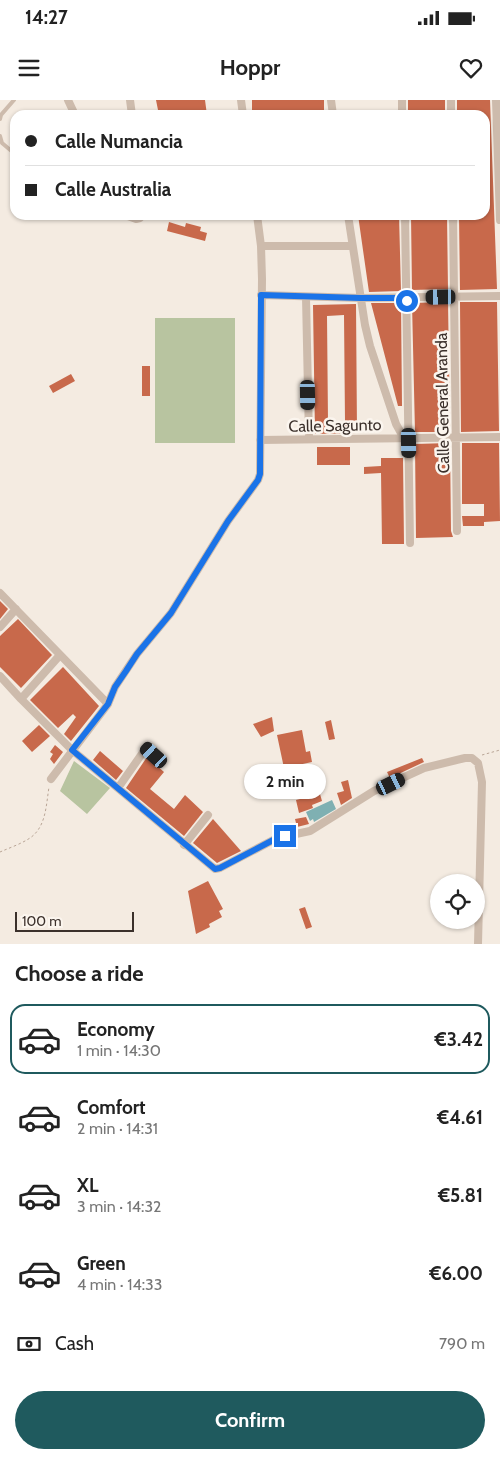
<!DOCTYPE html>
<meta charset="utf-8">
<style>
:root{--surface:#fff;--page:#f2f2f2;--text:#222;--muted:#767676;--line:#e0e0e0;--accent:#1f5a5e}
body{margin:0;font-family:Cabin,sans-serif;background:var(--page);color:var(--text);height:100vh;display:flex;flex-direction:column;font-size:19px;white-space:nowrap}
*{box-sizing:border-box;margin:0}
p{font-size:16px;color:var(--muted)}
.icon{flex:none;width:28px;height:28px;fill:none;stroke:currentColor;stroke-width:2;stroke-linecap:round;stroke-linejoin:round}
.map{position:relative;height:844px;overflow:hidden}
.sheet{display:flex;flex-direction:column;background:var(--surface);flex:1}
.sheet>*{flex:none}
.top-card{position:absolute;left:10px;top:10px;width:480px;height:110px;border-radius:15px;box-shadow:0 1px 4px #0004;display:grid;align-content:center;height:110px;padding:0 15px;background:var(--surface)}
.fabs{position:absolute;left:430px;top:774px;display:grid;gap:10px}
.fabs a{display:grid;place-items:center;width:55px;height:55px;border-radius:50%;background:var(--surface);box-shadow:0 1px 4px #0004;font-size:25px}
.scale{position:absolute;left:15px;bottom:12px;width:119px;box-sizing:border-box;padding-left:5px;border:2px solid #3b302b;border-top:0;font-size:14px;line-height:18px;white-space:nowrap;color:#3b302b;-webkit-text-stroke:4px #fbf5ee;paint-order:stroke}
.end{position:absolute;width:22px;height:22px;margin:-11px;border:6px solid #1a73e8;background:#fff;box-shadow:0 0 0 2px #fff}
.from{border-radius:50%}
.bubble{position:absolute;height:35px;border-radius:18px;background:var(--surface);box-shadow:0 1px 4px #0004;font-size:16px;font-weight:700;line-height:35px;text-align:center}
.car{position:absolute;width:15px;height:30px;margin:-15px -8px;border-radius:6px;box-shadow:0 0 4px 1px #0007;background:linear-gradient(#222 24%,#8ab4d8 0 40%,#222 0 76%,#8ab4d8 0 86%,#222 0)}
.top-card b{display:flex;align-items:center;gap:18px;height:48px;font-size:19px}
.top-card b+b{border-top:1px solid var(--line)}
.top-card i{width:12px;height:12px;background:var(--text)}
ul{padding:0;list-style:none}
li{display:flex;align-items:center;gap:15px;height:70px;margin:0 10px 8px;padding:0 5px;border:2px solid transparent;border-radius:15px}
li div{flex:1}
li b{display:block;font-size:19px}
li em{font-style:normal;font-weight:700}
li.current{border-color:var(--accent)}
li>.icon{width:45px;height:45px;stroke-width:1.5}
h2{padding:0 15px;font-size:22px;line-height:60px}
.pay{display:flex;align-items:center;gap:12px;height:55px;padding:0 15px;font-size:19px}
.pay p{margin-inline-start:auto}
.action{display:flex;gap:10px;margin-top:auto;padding:10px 15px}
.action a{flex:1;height:58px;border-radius:30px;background:var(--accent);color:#fff;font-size:20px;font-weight:700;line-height:58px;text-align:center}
.status{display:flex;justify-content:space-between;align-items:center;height:35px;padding:0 25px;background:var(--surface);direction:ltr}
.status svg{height:14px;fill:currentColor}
header{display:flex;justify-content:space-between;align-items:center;height:65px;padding:0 15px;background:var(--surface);font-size:22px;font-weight:700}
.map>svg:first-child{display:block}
.green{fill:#b8c4a0}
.water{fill:#7fb0b2}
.building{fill:#c8694b;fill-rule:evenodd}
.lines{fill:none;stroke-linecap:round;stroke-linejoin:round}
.path{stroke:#b9a596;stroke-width:1;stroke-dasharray:2.5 2.5;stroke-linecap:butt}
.lane{stroke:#cdbbac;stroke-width:4}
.street{stroke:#cdbbac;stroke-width:8}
.route{stroke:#1a73e8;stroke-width:6}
.labels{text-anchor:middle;stroke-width:5;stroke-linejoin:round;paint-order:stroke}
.street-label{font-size:16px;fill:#3b302b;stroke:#fbf5ee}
</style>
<div class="status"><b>14:27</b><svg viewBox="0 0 49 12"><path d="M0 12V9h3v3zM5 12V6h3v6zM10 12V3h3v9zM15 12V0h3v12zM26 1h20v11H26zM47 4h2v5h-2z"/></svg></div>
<header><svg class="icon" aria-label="menu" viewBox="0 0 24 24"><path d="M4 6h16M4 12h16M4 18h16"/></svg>Hoppr<svg class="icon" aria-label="heart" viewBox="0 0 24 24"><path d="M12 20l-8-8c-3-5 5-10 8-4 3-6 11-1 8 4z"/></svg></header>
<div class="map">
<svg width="500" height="844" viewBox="0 0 500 844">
<rect width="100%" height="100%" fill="#f4ebe1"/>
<!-- green -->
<path class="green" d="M 155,218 L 235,218 L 235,343 L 155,343 Z
M 74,661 L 110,688 L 87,714 L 60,691 Z"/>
<!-- water -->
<path class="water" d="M 332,700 L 336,709 L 314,722 L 313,719 L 310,721 L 306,712 Z"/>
<!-- building -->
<path class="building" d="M 156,0 L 205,0 L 207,15 L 159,15 Z
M 252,0 L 324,0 L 324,15 L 252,15 Z
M 408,0 L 445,0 L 445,15 L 408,15 Z
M 457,0 L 490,0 L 497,189 L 460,190 L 459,115 L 485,115 L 485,15 L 457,15 Z
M 358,115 L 399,115 L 401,191 L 369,192 Z
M 411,115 L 447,115 L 448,189 L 412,190 Z
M 169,122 L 185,127 L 186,123 L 201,127 L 200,131 L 207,133 L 205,141 L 167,131 Z
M 448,202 L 450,332 L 415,332 L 412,203 Z
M 460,202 L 497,202 L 499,331 L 461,332 Z
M 371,203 L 401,203 L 402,306 L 398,306 Z
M 356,204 L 357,333 L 315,334 L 313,205 ZM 344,215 L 345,322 L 328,322 L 327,216 Z
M 142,266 L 150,266 L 150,296 L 142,296 Z
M 71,274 L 75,281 L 53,293 L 49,286 Z
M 450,343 L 451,431 L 453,437 L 416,438 L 415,344 Z
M 462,343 L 499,343 L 500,421 L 484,422 L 484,426 L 463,426 L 462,416 L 484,416 L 484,404 L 462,404 Z
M 317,347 L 350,347 L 350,365 L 317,365 Z
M 381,358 L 403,358 L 404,444 L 382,444 L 381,373 L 364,374 L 364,367 L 381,366 Z
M 0,501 L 8,509 L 0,519 Z
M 18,519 L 52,555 L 21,588 L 0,567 L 0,536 Z
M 63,567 L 99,606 L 71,641 L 64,634 L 76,617 L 73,614 L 58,628 L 30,600 Z
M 272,617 L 274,631 L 261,637 L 253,624 Z
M 331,620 L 335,639 L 329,640 L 325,622 Z
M 39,625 L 50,636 L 32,652 L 22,641 Z
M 302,630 L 306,652 L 310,651 L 312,662 L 284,668 L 277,635 Z
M 55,645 L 63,652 L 54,664 L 50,659 L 53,654 L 50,652 Z
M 100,651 L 123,671 L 116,680 L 93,660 Z
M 147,657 L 164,672 L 150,689 L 174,709 L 185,695 L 203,712 L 184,736 L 126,688 Z
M 422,658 L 424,662 L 390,678 L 387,672 Z
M 348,680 L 352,698 L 341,705 L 337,693 L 344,691 L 341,682 Z
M 320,694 L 322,701 L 312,705 L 313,708 L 299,713 L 296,700 Z
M 306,717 L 309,724 L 297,727 L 295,719 Z
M 213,719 L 241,751 L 217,763 L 193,743 Z
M 208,781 L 223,809 L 219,811 L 222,817 L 209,824 L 210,827 L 196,834 L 188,791 Z
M 305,807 L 312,827 L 306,829 L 299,809 Z"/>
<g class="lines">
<!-- path -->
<path class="path" d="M 482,655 L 500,650
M 0,752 C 9,748 21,744 30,738 C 46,727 46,706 49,687"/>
<!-- lane -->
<path class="lane" d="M 0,19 L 1,15 L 14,0
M 0,36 L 2,43 L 15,54"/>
<!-- street -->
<path class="street" d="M 68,0 L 75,15
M 130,0 L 132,15
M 241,0 L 243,15
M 331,0 L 333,15
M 402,0 L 402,15
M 451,0 L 451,15
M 496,0 L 500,120
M 125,115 L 136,119 L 140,118 L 142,115
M 348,115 L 365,225 L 370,246 L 396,324 L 401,333 L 409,338
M 405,115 L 410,443
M 453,115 L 457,431
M 261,146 L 352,146
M 261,195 L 361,198 L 500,196
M 306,197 L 309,339
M 260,340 L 500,337
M 0,493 L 108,604
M 0,527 L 16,509
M 0,576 L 21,599 L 72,650 L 215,769 L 220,768 L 277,738 L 310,731 L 374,691 L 424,668 L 465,658 L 472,658 L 478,663 L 482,682 L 478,844
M 21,599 L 60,555
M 51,679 L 108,604 L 115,587 L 137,554 L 171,513 L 228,421 L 258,380 L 260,374 L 262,179 L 261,146 L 257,115
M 118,688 L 146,648 L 162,662
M 184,745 L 208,715"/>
</g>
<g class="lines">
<!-- route -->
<path class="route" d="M 285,736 L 277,738 L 220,768 L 215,769 L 72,650 L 108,604 L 115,587 L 126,571 L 137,554 L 171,513 L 228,421 L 258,380 L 260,374 L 261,195 L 361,198 L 407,198 L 407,201"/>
</g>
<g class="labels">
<!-- street labels -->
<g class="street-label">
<text transform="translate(442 303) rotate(-91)" y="6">Calle General Aranda</text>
<text transform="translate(335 325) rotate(-1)" y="6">Calle Sagunto</text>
</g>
</g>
</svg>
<div class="fabs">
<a><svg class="icon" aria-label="locate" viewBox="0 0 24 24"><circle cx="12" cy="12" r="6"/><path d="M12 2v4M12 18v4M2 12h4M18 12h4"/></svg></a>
</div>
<div class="scale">100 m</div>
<i class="end from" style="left:407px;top:201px"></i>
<i class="end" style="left:285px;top:736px"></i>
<div class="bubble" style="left:244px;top:664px;width:82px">2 min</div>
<i class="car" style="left:441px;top:197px;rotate:269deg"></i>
<i class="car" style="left:308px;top:295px;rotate:179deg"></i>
<i class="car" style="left:409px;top:343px;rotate:179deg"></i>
<i class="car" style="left:154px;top:655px;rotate:312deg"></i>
<i class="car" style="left:391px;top:684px;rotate:64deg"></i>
<div class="top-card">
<b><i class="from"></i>Calle Numancia</b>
<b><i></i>Calle Australia</b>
</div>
</div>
<section class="sheet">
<h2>Choose a ride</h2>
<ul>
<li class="current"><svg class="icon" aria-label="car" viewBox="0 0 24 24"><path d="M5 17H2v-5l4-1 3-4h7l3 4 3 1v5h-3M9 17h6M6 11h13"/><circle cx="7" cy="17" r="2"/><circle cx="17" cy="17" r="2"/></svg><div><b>Economy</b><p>1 min · 14:30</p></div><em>€3.42</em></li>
<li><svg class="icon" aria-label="car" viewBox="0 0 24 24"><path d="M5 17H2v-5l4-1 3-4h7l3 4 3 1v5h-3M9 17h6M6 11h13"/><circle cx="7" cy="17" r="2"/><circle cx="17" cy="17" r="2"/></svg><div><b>Comfort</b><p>2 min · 14:31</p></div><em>€4.61</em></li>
<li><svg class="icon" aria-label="car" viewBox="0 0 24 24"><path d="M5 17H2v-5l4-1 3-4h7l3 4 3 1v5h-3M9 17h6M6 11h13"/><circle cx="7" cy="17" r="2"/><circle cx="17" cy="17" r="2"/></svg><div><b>XL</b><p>3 min · 14:32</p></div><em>€5.81</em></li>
<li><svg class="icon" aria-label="car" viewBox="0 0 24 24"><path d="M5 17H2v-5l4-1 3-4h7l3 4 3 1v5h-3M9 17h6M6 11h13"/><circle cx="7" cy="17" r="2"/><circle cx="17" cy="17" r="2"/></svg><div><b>Green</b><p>4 min · 14:33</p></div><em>€6.00</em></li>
</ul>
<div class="pay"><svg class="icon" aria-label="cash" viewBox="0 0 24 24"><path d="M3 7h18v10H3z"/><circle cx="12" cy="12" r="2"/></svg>Cash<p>790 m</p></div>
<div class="action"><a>Confirm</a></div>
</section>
